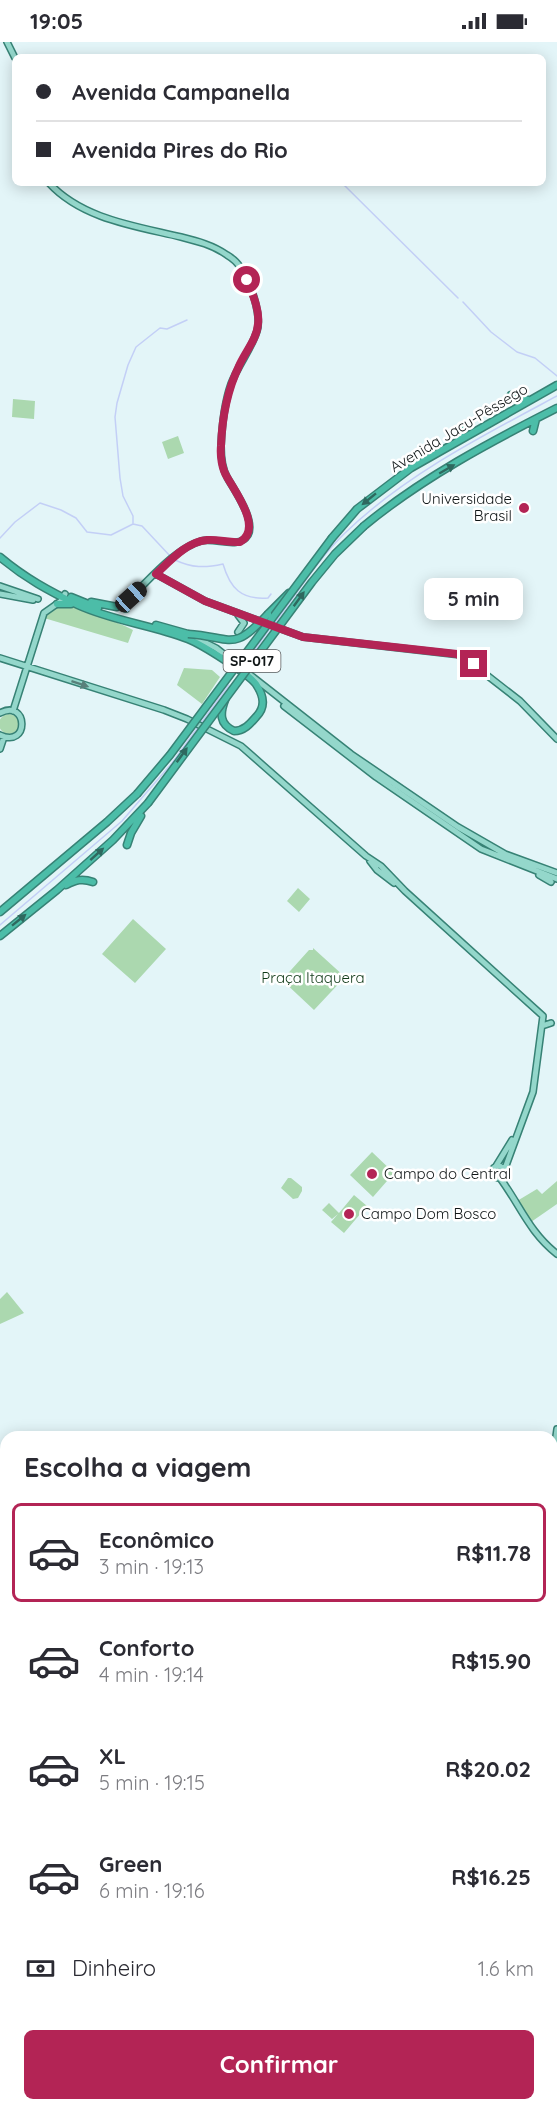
<!DOCTYPE html>
<html lang="pt">
<meta charset="utf-8">
<style>
:root{--surface:#fff;--page:#f7f7f7;--text:#2b2b33;--muted:#7c7c81;--line:#e1e1e2;--accent:#b32455}
body{margin:0;font-family:Quicksand,sans-serif;background:var(--page);color:var(--text);height:100vh;display:flex;flex-direction:column;font-size:22px;white-space:nowrap}
*{box-sizing:border-box;margin:0}
p{font-size:20px;color:var(--muted)}
.icon{flex:none;width:33px;height:33px;fill:none;stroke:currentColor;stroke-width:2;stroke-linecap:round;stroke-linejoin:round}
.map{position:relative;flex:1;overflow:hidden}
.panel{position:absolute;left:0px;top:1389px;width:558px;height:680px;display:flex;flex-direction:column;background:var(--surface);border-radius:18px 18px 0 0;box-shadow:0 3px 15px #0003}
.panel>*{flex:none}
.banner{position:absolute;left:12px;top:12px;width:534px;height:132px;border-radius:9px;box-shadow:0 3px 15px #0003;display:grid;align-content:center;height:132px;padding:0 24px;background:var(--surface)}
.end{position:absolute;width:27px;height:27px;margin:-14px;border:8px solid #b32455;background:#fff;box-shadow:0 0 0 3px #fff}
.from{border-radius:50%}
.bubble{position:absolute;height:42px;border-radius:9px;background:var(--surface);box-shadow:0 3px 15px #0003;font-size:20px;font-weight:700;line-height:42px;text-align:center}
.car{position:absolute;width:18px;height:36px;margin:-18px -9px;border-radius:8px;box-shadow:0 0 4px 2px #0007;background:linear-gradient(#222 24%,#8ab4d8 0 40%,#222 0 76%,#8ab4d8 0 86%,#222 0)}
.banner b{display:flex;align-items:center;gap:21px;height:57px;font-size:22px}
.banner b+b{border-top:2px solid var(--line)}
.banner i{width:15px;height:15px;background:var(--text)}
ul{padding:0;list-style:none}
li{display:flex;align-items:center;gap:18px;height:99px;margin:0 12px 9px;padding:0 12px;border:3px solid transparent;border-radius:9px}
li div{flex:1}
li b{display:block;font-size:22px}
li em{font-style:normal;font-weight:700}
li.selected{border-color:var(--accent)}
li>.icon{width:54px;height:54px;stroke-width:1.5}
h2{padding:0 24px;font-size:27px;line-height:72px}
.pay{display:flex;align-items:center;gap:15px;height:66px;padding:0 24px;font-size:22px}
.pay p{margin-inline-start:auto}
.button{display:flex;gap:12px;margin-top:auto;padding:12px 24px}
.button a{flex:1;height:69px;border-radius:9px;background:var(--accent);color:#fff;font-size:24px;font-weight:700;line-height:69px;text-align:center}
.status{display:flex;justify-content:space-between;align-items:center;height:42px;padding:0 30px;background:var(--surface);direction:ltr}
.status svg{height:16px;fill:currentColor}
.map>svg:first-child{display:block}
.green{fill:#abd8af}
.lines{fill:none;stroke-linecap:round;stroke-linejoin:round}
.stream{stroke:#c3cff6;stroke-width:1.5}
.river{stroke:#c3cff6;stroke-width:5}
.major-casing{stroke:#378275;stroke-width:8}
.highway-casing{stroke:#378275;stroke-width:9}
.major{stroke:#94d7cb;stroke-width:5}
.highway{stroke:#4cbda8;stroke-width:6}
.rail{stroke:#657071;stroke-width:1.5;stroke-dasharray:10 10;stroke-linecap:butt}
.highway-bridge-casing{stroke:#378275;stroke-width:9;stroke-linecap:butt}
.highway-bridge{stroke:#4cbda8;stroke-width:6}
.oneway{fill:#2e695f}
.oneway2{fill:#58807a}
.route{stroke:#b32455;stroke-width:8}
.poi-dot{fill:#b32455;stroke:#fff;stroke-width:2}
.labels{text-anchor:middle;stroke-width:5;stroke-linejoin:round;paint-order:stroke}
.shield{fill:#fff;stroke:#575b5c;stroke-width:1.5}
.shield-label{font-size:14px;font-weight:bold;fill:#0f1516}
.street-label{font-size:15px;fill:#0f1516;stroke:#fff}
.poi-label{font-size:15px;fill:#0f1516;stroke:#fff;text-anchor:start}
.park-label{font-size:15px;fill:#103a18;stroke:#fff}
</style>
<div class="status"><b>19:05</b><svg viewBox="0 0 49 12"><path d="M0 12V9h3v3zM5 12V6h3v6zM10 12V3h3v9zM15 12V0h3v12zM26 1h20v11H26zM47 4h2v5h-2z"/></svg></div>
<div class="map">
<svg width="557" height="2068" viewBox="0 0 557 2068">
<rect width="100%" height="100%" fill="#e3f5f8"/>
<!-- green -->
<path class="green" d="M 13,357 L 35,359 L 34,377 L 12,375 Z
M 178,394 L 184,411 L 168,417 L 162,400 Z
M 57,563 L 73,563 L 125,584 L 133,588 L 128,601 L 44,576 L 46,571 Z
M 184,626 L 212,628 L 220,635 L 202,662 L 177,643 Z
M-1 682a10 10 0 1 1 20 0a10 10 0 1 1-20 0Z
M 298,846 L 310,857 L 299,870 L 287,859 Z
M 133,877 L 166,907 L 135,941 L 102,912 Z
M 313,906 L 345,935 L 314,968 L 282,938 L 309,908 L 313,908 Z
M 372,1110 L 394,1131 L 373,1155 L 350,1133 Z
M 288,1136 L 291,1136 L 302,1145 L 302,1149 L 298,1156 L 293,1157 L 281,1146 Z
M 557,1139 L 557,1162 L 531,1180 L 517,1159 L 537,1147 L 542,1152 Z
M 354,1153 L 367,1164 L 344,1191 L 331,1180 L 338,1172 L 332,1177 L 322,1168 L 329,1161 L 339,1171 Z
M 7,1250 L 24,1271 L 0,1282 L 0,1257 Z"/>
<g class="lines">
<!-- stream -->
<path class="stream" d="M 342,141 L 458,256
M 463,260 L 491,290 L 517,310 L 535,316 L 557,334
M 133,481 L 133,474 L 123,454 L 120,436 L 115,375 L 117,361 L 128,323 L 136,305 L 160,286 L 167,287 L 187,278
M 0,496 L 15,480 L 40,461 L 61,468 L 76,476 L 87,490 L 111,493 L 133,482 L 142,484 L 171,515
M 175,518 C 192,526 205,526 223,522 C 230,546 241,558 268,556 L 271,552
M 274,582 C 297,552 318,517 345,491 C 405,433 484,393 557,354
M 247,619 L 271,585
M 201,681 L 229,643
M 0,883 L 122,779 L 172,721 L 198,685"/>
<!-- river -->
<path class="river" d="M 552,1800 L 557,1794
M 299,2068 L 312,2062
M 361,2068 L 363,2062"/>
<!-- major casing -->
<g class="major-casing">
<path id="major" d="M 7,0 L 15,16
M 49,141 C 82,177 135,184 181,195 C 197,199 213,203 227,213 C 232,216 237,220 240,225 C 250,237 262,274 257,289 C 251,308 238,323 231,342 C 224,362 222,383 221,404 C 221,414 222,426 227,435 C 234,448 256,478 248,493 C 239,508 215,495 201,499 C 176,506 150,537 131,555 L 126,561 L 126,567
M 156,532 L 205,559 L 303,595 L 461,613 L 520,659 L 557,697
M 0,544 L 38,557
M 0,552 L 33,558
M 238,590 L 244,581 L 238,573
M 192,594 L 216,606 L 240,625
M 0,616 L 164,668 L 187,677 L 241,704 L 366,814 L 381,824 L 405,849 L 543,974 L 533,1050 L 504,1129
M 249,632 L 351,712 L 458,785 L 505,812 L 557,831
M 284,664 L 376,735 L 481,807 L 557,837
M 13,669 L 44,571 L 61,559 L 65,552
M 0,671 C 28,656 30,707 0,693
M 0,707 L 4,695
M 370,819 L 377,828 L 394,841
M 539,833 L 551,840
M 542,984 L 551,981
M492 1130a6 6 0 1 1 12 0a6 6 0 1 1-12 0Z
M 496,1124 L 512,1098
M 500,1136 C 520,1163 529,1190 557,1212
M 552,1423 L 557,1387
M 552,1476 L 553,1517 L 557,1548
M 0,1536 L 6,1539
M 0,1544 L 6,1546
M 552,1638 L 557,1633
M 552,1662 L 557,1659
M 552,1668 L 557,1664
M 0,1948 L 6,1949
M 155,2068 L 156,2062
M 330,2068 L 351,2064 L 355,2068"/>
</g>
<!-- highway casing -->
<g class="highway-casing">
<path id="highway" d="M 511,353 L 528,358
M 533,389 L 536,377
M 459,397 L 464,383
M 364,484 C 422,436 490,400 557,366
M 332,496 L 357,467 L 411,426 L 557,343
M 0,515 C 25,536 49,549 78,563 C 113,579 152,583 188,597 C 201,602 249,632 256,642 C 264,654 266,665 256,675 C 250,682 244,689 234,689 C 219,682 220,671 225,658
M 71,555 L 98,566
M 91,560 L 117,565
M 57,562 L 71,562
M 268,572 L 289,551
M 156,583 L 188,592
M 127,803 L 131,791 L 141,774
M 66,843 C 76,838 82,836 93,840
M 0,870 L 107,780 L 137,752
M 0,894 L 57,848 L 113,798 L 148,761"/>
</g>
<!-- major -->
<use href="#major" class="major"/>
<!-- highway -->
<use href="#highway" class="highway"/>
<!-- rail -->
<path class="rail" d="M 322,2068 L 324,2062"/>
<!-- highway-bridge casing -->
<g class="highway-bridge-casing">
<path id="highway-bridge" d="M 188,592 C 233,595 232,611 268,572
M 137,752 L 170,713 L 332,496
M 148,761 L 312,540 L 335,512 L 364,484"/>
</g>
<!-- highway-bridge -->
<use href="#highway-bridge" class="highway-bridge"/>
</g>
<!-- one-way arrows -->
<defs><path id="oneway-solid" d="M-6-.8H1V-3.2L6.5 0L1 3.2V.8H-6Z" transform="scale(1.5)"/></defs>
<g class="oneway">
<use href="#oneway-solid" transform="translate(447 427) rotate(-30)"/>
<use href="#oneway-solid" transform="translate(369 457) rotate(141)"/>
<use href="#oneway-solid" transform="translate(299 557) rotate(-54)"/>
<use href="#oneway-solid" transform="translate(182 713) rotate(-54)"/>
<use href="#oneway-solid" transform="translate(97 812) rotate(-42)"/>
<use href="#oneway-solid" transform="translate(19 878) rotate(-39)"/>
</g>
<use class="oneway2" href="#oneway-solid" transform="translate(80 642) rotate(18)"/>
<g class="lines">
<!-- route -->
<path class="route" d="M 247,238 C 252,251 260,268 258,282 C 257,297 245,310 239,324 C 227,349 222,376 221,404 C 220,414 222,427 227,435 C 236,451 263,487 240,500 C 229,501 218,497 207,498 C 186,500 170,519 156,532 L 205,559 L 303,595 L 457,612 L 474,622"/>
</g>
<!-- markers -->
<g class="poi-dot">
<circle cx="524" cy="466" r="6"/>
<circle cx="372" cy="1132" r="6"/>
<circle cx="349" cy="1172" r="6"/>
</g>
<g class="labels">
<!-- shield labels -->
<rect class="shield" x="223.5" y="608" width="57" height="22" rx="4.5"/>
<g class="shield-label">
<text x="252" y="624">SP-017</text>
</g>
<!-- street labels -->
<g class="street-label">
<text transform="translate(459 386) rotate(-31)" y="5">Avenida Jacu-Pêssego</text>
</g>
<!-- poi labels -->
<g class="poi-label">
<text x="512" y="462" text-anchor="end">Universidade<tspan x="512" dy="17">Brasil</tspan></text>
<text x="384" y="1137">Campo do Central</text>
<text x="361" y="1177">Campo Dom Bosco</text>
</g>
<!-- park labels -->
<g class="park-label">
<text x="313" y="941">Praça Itaquera</text>
</g>
</g>
</svg>
<i class="end from" style="left:247px;top:238px"></i>
<i class="end" style="left:474px;top:622px"></i>
<div class="bubble" style="left:424px;top:536px;width:99px">5 min</div>
<i class="car" style="left:131px;top:555px;rotate:48deg"></i>
<div class="banner">
<b><i class="from"></i>Avenida Campanella</b>
<b><i></i>Avenida Pires do Rio</b>
</div>
<section class="panel">
<h2>Escolha a viagem</h2>
<ul>
<li class="selected"><svg class="icon" aria-label="car" viewBox="0 0 24 24"><path d="M5 17H2v-5l4-1 3-4h7l3 4 3 1v5h-3M9 17h6M6 11h13"/><circle cx="7" cy="17" r="2"/><circle cx="17" cy="17" r="2"/></svg><div><b>Econômico</b><p>3 min · 19:13</p></div><em>R$11.78</em></li>
<li><svg class="icon" aria-label="car" viewBox="0 0 24 24"><path d="M5 17H2v-5l4-1 3-4h7l3 4 3 1v5h-3M9 17h6M6 11h13"/><circle cx="7" cy="17" r="2"/><circle cx="17" cy="17" r="2"/></svg><div><b>Conforto</b><p>4 min · 19:14</p></div><em>R$15.90</em></li>
<li><svg class="icon" aria-label="car" viewBox="0 0 24 24"><path d="M5 17H2v-5l4-1 3-4h7l3 4 3 1v5h-3M9 17h6M6 11h13"/><circle cx="7" cy="17" r="2"/><circle cx="17" cy="17" r="2"/></svg><div><b>XL</b><p>5 min · 19:15</p></div><em>R$20.02</em></li>
<li><svg class="icon" aria-label="car" viewBox="0 0 24 24"><path d="M5 17H2v-5l4-1 3-4h7l3 4 3 1v5h-3M9 17h6M6 11h13"/><circle cx="7" cy="17" r="2"/><circle cx="17" cy="17" r="2"/></svg><div><b>Green</b><p>6 min · 19:16</p></div><em>R$16.25</em></li>
</ul>
<div class="pay"><svg class="icon" aria-label="cash" viewBox="0 0 24 24"><path d="M3 7h18v10H3z"/><circle cx="12" cy="12" r="2"/></svg>Dinheiro<p>1.6 km</p></div>
<div class="button"><a>Confirmar</a></div>
</section>
</div>
